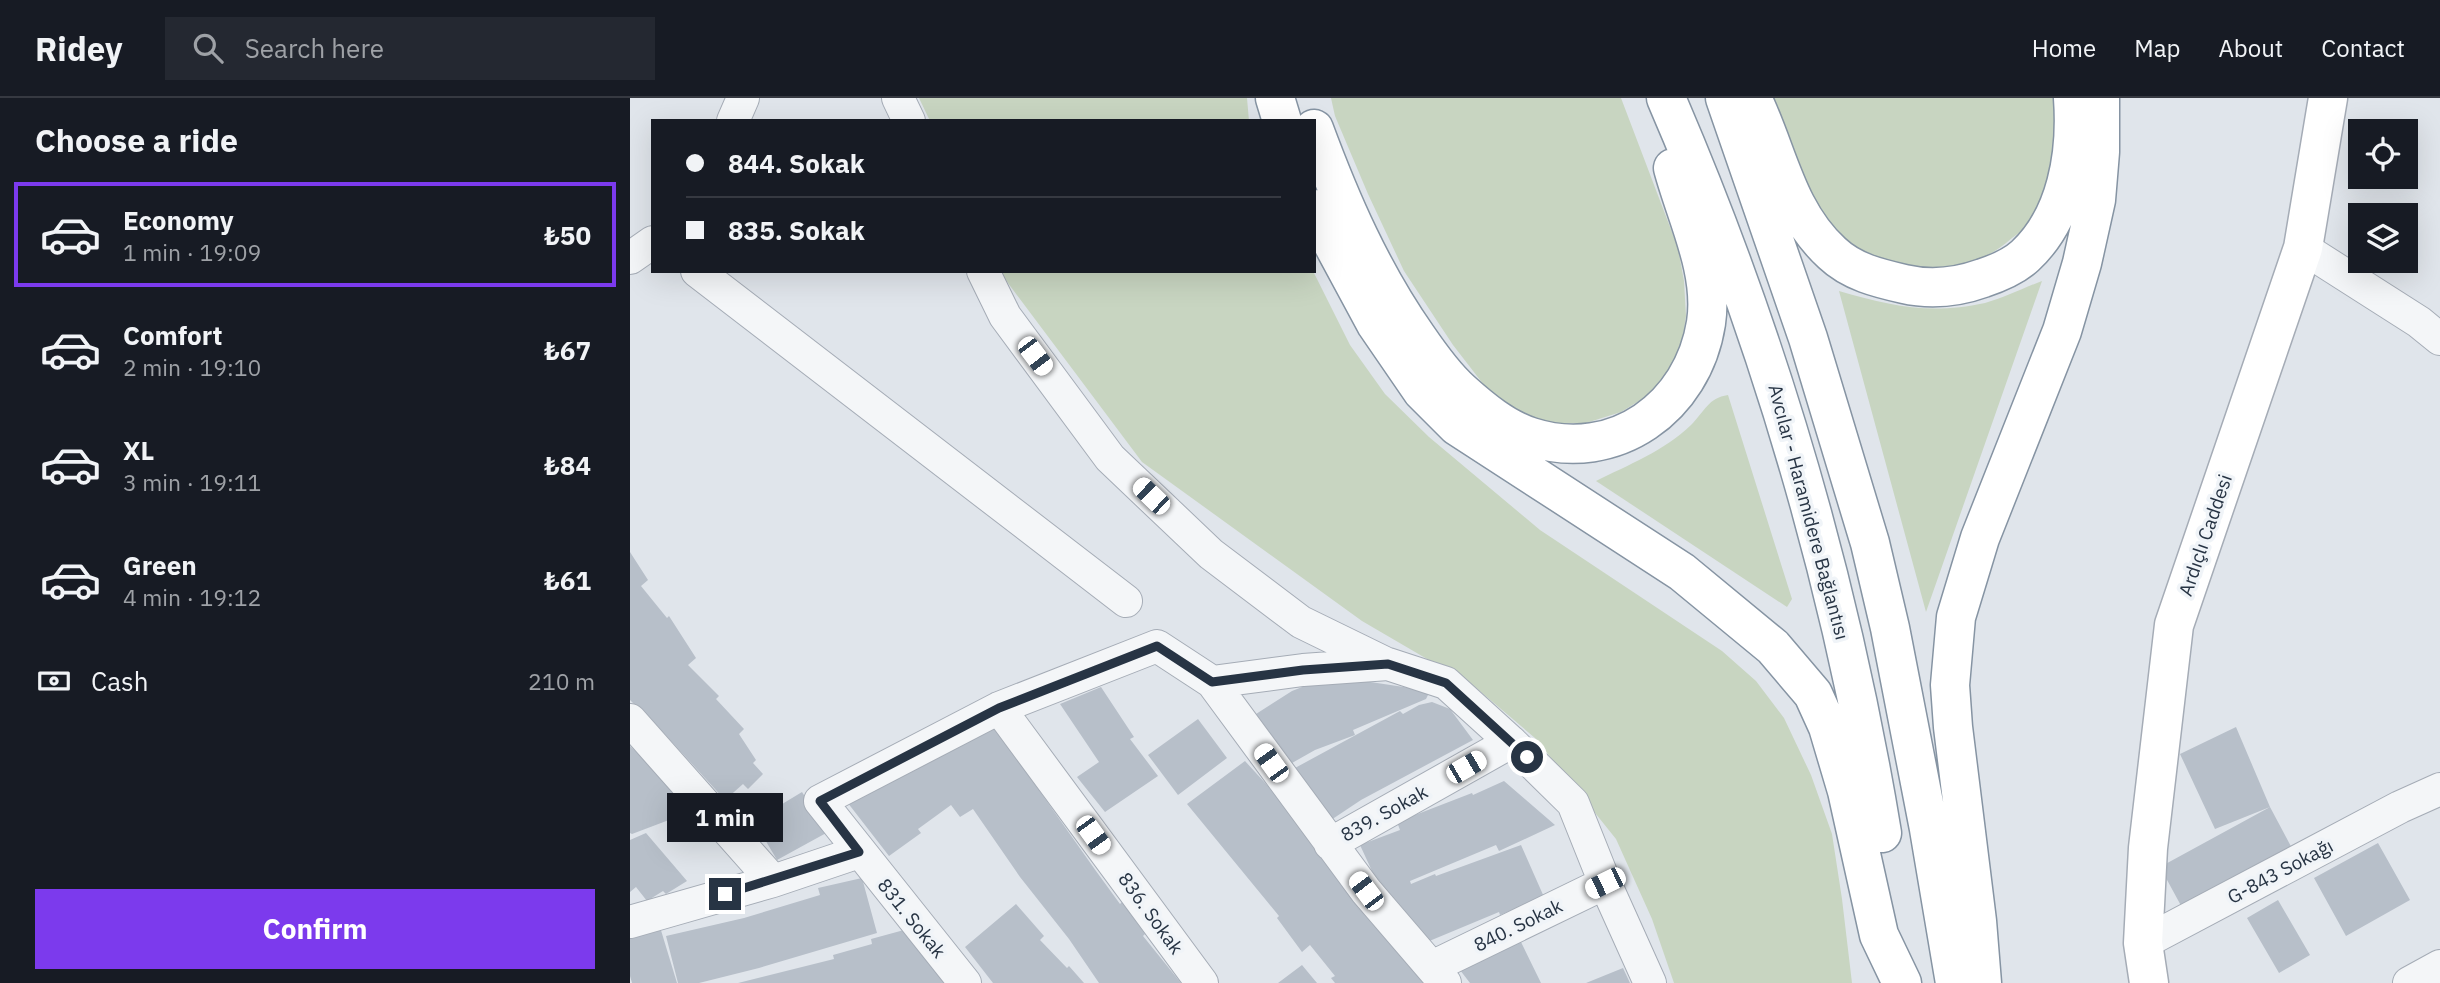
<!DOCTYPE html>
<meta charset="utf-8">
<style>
:root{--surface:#171b24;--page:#242831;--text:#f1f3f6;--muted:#9ea1a6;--line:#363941;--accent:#7c3aed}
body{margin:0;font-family:"IBM Plex Sans",sans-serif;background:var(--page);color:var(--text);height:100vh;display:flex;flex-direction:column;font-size:26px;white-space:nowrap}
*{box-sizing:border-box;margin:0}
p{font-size:23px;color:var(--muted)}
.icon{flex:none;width:38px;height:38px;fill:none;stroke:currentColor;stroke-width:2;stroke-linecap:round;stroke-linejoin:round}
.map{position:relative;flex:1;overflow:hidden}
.side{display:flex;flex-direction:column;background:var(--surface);width:630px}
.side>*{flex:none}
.top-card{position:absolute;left:21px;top:21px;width:665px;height:154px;border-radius:0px;box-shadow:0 7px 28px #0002;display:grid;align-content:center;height:154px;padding:0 35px;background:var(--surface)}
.controls{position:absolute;left:1718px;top:21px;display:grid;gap:14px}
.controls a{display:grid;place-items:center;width:70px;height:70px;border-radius:0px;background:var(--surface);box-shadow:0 7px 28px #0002;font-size:35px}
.end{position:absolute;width:32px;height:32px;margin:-16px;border:9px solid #273444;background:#fff;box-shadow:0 0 0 4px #fff}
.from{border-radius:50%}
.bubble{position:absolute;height:49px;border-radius:0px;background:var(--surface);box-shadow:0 7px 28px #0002;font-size:23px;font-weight:700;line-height:49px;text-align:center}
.car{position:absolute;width:21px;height:42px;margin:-21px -10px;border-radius:9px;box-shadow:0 0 5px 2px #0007;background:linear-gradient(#fff 24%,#345 0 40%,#fff 0 76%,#345 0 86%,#fff 0)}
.top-card b{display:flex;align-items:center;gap:24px;height:66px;font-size:26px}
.top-card b+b{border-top:2px solid var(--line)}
.top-card i{width:18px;height:18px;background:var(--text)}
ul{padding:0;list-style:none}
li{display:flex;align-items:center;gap:21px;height:105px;margin:0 14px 10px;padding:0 21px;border:4px solid transparent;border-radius:0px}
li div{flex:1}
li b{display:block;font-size:26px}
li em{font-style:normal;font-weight:700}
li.selected{border-color:var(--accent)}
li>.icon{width:63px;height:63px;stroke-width:1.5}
h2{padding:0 35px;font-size:32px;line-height:84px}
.pay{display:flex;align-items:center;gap:18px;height:77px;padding:0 35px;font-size:26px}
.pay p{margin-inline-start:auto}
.primary-button{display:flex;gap:14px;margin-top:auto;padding:14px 35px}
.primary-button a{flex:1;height:80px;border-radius:0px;background:var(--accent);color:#fff;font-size:28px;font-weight:700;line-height:80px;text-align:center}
header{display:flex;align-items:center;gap:42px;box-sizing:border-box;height:98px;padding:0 35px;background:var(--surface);border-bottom:2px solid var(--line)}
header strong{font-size:33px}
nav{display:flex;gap:38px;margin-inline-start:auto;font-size:24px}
.search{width:490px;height:63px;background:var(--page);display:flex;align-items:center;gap:18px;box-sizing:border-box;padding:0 24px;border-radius:0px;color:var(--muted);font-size:26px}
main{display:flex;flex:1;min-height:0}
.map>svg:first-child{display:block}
.green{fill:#c8d5c1}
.building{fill:#b7bfc9}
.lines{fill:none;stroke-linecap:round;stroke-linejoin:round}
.street-casing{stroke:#a5acb6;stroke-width:34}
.secondary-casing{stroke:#a5acb6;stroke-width:41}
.highway-casing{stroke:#8694a3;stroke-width:41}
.street{stroke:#f4f6f8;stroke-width:32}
.secondary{stroke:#fff;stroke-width:38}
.highway{stroke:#fff;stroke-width:38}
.route{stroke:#273444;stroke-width:9}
.labels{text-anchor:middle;stroke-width:7;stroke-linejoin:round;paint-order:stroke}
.street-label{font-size:19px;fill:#273444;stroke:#f0f4f8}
</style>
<header>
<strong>Ridey</strong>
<div class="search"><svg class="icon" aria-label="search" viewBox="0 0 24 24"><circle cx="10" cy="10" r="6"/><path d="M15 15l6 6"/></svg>Search here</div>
<nav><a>Home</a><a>Map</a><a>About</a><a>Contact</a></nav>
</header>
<main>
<section class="side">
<h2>Choose a ride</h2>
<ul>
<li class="selected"><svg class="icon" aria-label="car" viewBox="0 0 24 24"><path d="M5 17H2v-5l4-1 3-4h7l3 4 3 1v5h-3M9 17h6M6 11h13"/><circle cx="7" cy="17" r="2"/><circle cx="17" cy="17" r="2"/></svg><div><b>Economy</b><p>1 min · 19:09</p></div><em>₺50</em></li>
<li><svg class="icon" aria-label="car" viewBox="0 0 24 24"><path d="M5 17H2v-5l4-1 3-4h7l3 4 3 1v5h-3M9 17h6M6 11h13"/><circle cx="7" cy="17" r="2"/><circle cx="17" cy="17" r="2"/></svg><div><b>Comfort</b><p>2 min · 19:10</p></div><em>₺67</em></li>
<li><svg class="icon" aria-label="car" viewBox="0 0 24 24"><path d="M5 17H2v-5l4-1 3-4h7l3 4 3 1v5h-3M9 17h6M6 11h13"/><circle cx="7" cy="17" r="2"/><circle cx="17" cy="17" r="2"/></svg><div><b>XL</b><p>3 min · 19:11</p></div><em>₺84</em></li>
<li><svg class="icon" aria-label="car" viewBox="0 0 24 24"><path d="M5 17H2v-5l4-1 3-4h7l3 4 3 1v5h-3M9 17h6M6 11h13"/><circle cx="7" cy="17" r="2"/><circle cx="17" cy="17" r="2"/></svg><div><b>Green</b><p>4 min · 19:12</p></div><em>₺61</em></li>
</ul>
<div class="pay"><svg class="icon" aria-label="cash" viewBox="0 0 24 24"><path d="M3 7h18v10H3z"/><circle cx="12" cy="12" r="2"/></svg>Cash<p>210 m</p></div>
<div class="primary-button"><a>Confirm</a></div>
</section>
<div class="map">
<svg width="1810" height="885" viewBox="0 0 1810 885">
<rect width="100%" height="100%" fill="#e0e5eb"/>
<!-- green -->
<path class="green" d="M 289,0 L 617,0 L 619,23 L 300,23 Z
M 701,0 L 991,0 L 1048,150 L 1054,183 L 1056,218 L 1050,258 L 1027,292 L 991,314 L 956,325 L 925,325 L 889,318 L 857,291 L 823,247 L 774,173 L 738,96 L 705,18 Z
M 1143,0 L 1429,0 C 1429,19 1431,40 1428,59 C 1425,72 1412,106 1405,118 C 1401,127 1390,134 1382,140 C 1325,190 1248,180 1197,127 C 1171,99 1159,36 1143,0 Z
M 369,173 L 683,173 L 720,247 L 755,296 L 799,339 L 910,432 L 1092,553 L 1126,583 L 1154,620 L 1181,677 L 1202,736 L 1212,801 L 1222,885 L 1044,885 L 1022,821 L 986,741 L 905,640 L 845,589 L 732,523 L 512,364 Z
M 1412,183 L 1296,514 L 1209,193 C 1261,208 1300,217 1355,205 C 1374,200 1393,190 1412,183 Z
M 1098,297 L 1162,501 L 1157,509 L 966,383 C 998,367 1034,353 1061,327 C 1075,313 1078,300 1098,297 Z"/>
<!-- building -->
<path class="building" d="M 0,454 L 18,482 L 11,488 L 37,520 L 39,518 L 66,560 L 58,567 L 89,598 L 86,601 L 114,631 L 109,636 L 126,662 L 123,665 L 133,676 L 118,691 L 113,686 L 95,702 L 11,610 L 10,612 L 0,602 Z
M 700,578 L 794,592 L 798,597 L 796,601 L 723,632 L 725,637 L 685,652 L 662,665 L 626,616 L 662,593 Z
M 471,589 L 504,639 L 500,641 L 528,678 L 475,714 L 447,679 L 469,664 L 430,606 Z
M 802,604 L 820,611 L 843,642 L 731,702 L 701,722 L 665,670 L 770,613 L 773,616 L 789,607 Z
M 568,621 L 597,660 L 548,697 L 518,657 Z
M 363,627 L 466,773 L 490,806 L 492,804 L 515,836 L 513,838 L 551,885 L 469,885 L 439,841 L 390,779 L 343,711 L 330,719 L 321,707 L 288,731 L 291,735 L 259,758 L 214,700 L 286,661 L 292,668 L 326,646 Z
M 1606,629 L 1640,709 L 1585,731 L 1550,656 Z
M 0,648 L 18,665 L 60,714 L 2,736 L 0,735 Z
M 615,663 L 659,711 L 796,885 L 705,885 L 701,880 L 705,878 L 680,847 L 672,854 L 647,820 L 649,818 L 557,706 Z
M 874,683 L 925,727 L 869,753 L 866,747 L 780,783 L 781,786 L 805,776 L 806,778 L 891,747 L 914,799 L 870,817 L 869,814 L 797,844 L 758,794 L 753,797 L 730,747 L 770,732 L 767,724 L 842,695 L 843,697 Z
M 172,694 L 198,734 L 147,762 L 124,723 Z
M 1640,709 L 1665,756 L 1555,815 L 1530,769 Z
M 16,735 L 57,783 L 36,796 L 33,793 L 17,803 L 6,789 L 0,794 L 0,742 Z
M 1748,745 L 1780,802 L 1716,838 L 1684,780 Z
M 232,780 L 247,835 L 129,870 L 69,885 L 48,885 L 36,838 L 114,820 L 190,797 L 188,790 Z
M 1648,802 L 1680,857 L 1649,875 L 1617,820 Z
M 386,806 L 414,838 L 410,842 L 437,870 L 439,868 L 454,885 L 363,885 L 335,849 Z
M 30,829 L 47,885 L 2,885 L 0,878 L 0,838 Z
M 274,832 L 320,885 L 108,885 L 204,861 L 203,857 L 242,846 L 241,841 Z
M 891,844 L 911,885 L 840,885 L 830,872 L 835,866 Z
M 672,867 L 687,885 L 648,885 Z
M 993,870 L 1000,885 L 956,885 Z"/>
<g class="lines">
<!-- street casing -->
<g class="street-casing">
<path id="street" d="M 268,0 L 279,23
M 103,23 L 113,0
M 1673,150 L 1789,224 L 1810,241
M 0,160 L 23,144
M 67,173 L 496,503
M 353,173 L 375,218 L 480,360 L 581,456 L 671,524 L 755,565
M 582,584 L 673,572 L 758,566 L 816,585 L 881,644 L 943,705 L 975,785 L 1020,885
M 369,610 L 572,885
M 0,622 L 143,783 L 229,754
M 700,746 L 881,644
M 0,824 L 143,783
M 1513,845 L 1770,709 L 1810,691
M 802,869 L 975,785
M 335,885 L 190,703 L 369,610 L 527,548 L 582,584 L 736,793 L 815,885
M 1779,885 L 1810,868"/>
</g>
<!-- secondary casing -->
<g class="secondary-casing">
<path id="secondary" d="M 1519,885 L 1513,845 L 1518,750 L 1544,527 L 1673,150 L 1698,0"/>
</g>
<!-- highway casing -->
<g class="highway-casing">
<path id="highway" d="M 645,0 L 652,23
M 1036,0 C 1138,236 1210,481 1252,735
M 1095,0 L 1178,240 L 1240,445 L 1260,530 L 1299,731 L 1325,885
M 1122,0 C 1148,53 1156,113 1202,155 C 1222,174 1248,180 1274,186 C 1300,192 1328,189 1353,180 C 1368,175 1383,169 1395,158 C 1437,119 1447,55 1443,0
M 684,31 C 711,104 742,175 787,239 C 800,258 814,278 831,293 C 851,311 875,331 901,339 C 985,366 1063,309 1076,225 C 1084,173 1056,119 1043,70
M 684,111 L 746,226 L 792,293 L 827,328 L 1052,474 L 1143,549 L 1183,596 L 1198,629 L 1217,693 L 1249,837 L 1272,885
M 1352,885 L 1347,823 L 1323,629 L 1320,587 L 1326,519 L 1350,440 L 1432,233 L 1452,165 L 1466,102 L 1470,54 L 1470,0"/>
</g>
<!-- street -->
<use href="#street" class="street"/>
<!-- secondary -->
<use href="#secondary" class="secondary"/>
<!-- highway -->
<use href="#highway" class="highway"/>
</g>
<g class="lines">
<!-- route -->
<path class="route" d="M 95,796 L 229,754 L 190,703 L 369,610 L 527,548 L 582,584 L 673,572 L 758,566 L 816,585 L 897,659"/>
</g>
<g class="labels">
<!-- street labels -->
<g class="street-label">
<text transform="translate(1179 414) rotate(75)" y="7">Avcılar - Haramidere Bağlantısı</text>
<text transform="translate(1575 437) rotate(-71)" y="7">Ardıçlı Caddesi</text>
<text transform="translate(754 715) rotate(-29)" y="7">839. Sokak</text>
<text transform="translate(1650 773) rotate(-28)" y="7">G-843 Sokağı</text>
<text transform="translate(521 815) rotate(54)" y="7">836. Sokak</text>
<text transform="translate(282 820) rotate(51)" y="7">831. Sokak</text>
<text transform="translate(888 827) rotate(-26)" y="7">840. Sokak</text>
</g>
</g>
</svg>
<div class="controls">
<a><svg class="icon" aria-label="locate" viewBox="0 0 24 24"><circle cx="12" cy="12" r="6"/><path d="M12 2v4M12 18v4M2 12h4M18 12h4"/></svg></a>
<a><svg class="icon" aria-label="layers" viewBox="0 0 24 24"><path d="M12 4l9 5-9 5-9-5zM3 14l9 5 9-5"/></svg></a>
</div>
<i class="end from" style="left:897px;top:659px"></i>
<i class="end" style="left:95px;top:796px"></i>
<div class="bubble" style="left:37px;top:695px;width:116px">1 min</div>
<i class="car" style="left:405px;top:258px;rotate:143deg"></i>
<i class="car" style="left:521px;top:398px;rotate:314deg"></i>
<i class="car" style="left:641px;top:665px;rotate:324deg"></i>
<i class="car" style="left:836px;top:669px;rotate:60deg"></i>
<i class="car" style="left:463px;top:737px;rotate:144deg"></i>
<i class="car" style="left:975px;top:785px;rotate:244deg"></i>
<i class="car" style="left:736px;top:793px;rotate:323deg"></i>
<div class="top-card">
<b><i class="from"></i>844. Sokak</b>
<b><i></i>835. Sokak</b>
</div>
</div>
</main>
